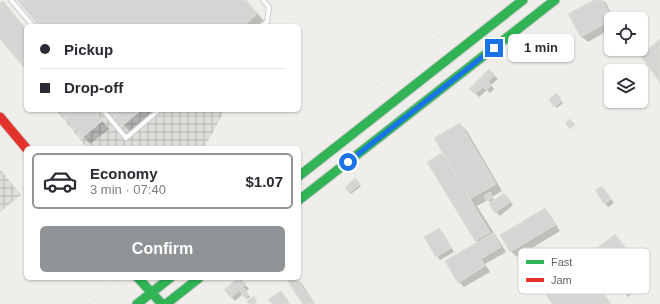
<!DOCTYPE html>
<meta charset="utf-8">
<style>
:root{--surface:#fff;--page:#f2f2f3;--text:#2b2b33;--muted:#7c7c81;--line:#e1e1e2;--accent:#919496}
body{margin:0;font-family:Helvetica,sans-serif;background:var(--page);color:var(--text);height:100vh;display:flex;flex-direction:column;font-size:15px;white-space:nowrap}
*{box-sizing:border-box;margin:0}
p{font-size:13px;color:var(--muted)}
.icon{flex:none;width:22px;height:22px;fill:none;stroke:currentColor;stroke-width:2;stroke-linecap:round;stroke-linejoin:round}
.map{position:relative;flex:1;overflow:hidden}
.drawer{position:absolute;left:24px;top:146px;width:277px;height:134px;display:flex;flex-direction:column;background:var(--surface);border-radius:6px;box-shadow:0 1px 3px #0004}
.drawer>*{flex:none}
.banner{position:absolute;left:24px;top:24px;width:277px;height:88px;border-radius:6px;box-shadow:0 1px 3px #0004;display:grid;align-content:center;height:88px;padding:0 16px;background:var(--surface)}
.fabs{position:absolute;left:604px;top:12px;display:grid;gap:8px}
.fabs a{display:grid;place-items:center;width:44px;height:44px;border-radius:6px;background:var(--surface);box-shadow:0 1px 3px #0004;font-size:20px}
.end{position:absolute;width:18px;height:18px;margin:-9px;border:5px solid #1a73e8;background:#fff;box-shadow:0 0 0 2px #fff}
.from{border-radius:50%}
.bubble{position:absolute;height:28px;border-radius:6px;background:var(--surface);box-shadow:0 1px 3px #0004;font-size:13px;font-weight:800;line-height:28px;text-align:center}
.banner b{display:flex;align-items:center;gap:14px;height:38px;font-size:15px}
.banner b+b{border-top:1px solid var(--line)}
.banner i{width:10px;height:10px;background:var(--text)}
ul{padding:7px 0 0;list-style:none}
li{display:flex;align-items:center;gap:12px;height:56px;margin:0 8px 6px;padding:0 8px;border:2px solid transparent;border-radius:6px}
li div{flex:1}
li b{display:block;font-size:15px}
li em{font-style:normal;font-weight:800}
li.selected{border-color:var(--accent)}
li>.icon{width:36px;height:36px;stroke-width:1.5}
.cta{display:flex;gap:8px;margin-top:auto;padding:8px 16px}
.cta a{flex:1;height:46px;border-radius:6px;background:var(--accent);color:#fff;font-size:16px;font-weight:800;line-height:46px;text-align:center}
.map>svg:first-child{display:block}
.industrial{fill:url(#industrial-grid)}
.shadow{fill:#0003}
.building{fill:#d6d5d3;stroke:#deddd9}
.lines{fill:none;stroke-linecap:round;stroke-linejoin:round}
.lane-casing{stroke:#cbcccc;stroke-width:6}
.fast-casing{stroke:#cacacb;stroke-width:11}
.jam-casing{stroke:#cacacb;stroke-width:11}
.lane{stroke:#fdfcfc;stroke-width:4}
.fast{stroke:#30b455;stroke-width:9}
.jam{stroke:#e5322d;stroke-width:9}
.rail{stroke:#e4e4e4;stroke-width:3;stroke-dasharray:1 5;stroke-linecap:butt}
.route{stroke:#1a73e8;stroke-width:5}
.key{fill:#fff;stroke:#cfd0d2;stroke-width:1}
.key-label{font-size:11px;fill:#5f6368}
</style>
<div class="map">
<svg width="660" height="304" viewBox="0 0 660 304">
<defs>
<pattern id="industrial-grid" width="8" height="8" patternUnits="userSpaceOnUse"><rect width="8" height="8" fill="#dfddda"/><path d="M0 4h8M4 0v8" fill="none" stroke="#b8b7b5"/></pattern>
</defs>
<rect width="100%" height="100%" fill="#efeeea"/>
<!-- industrial -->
<path class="industrial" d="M 56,110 L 225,110 L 204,148 L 87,148 Z
M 0,169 L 21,195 L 0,212 Z"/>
<!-- shadow -->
<path class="shadow" d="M 19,0 L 246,0 L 264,21 L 258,26 L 41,26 Z
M 596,0 L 602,0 L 606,3 L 614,19 L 611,19 L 611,29 L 588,42 L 582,37 L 570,15 Z
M 489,71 L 498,79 L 491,85 L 494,89 L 490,93 L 487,90 L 479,97 L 471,89 Z
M 558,96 L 563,103 L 557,108 L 550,99 Z
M 60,110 L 93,110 L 109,129 L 90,144 Z
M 111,110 L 157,110 L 130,132 Z
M 460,124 L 467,131 L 502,191 L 492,197 L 494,200 L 490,202 L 488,200 L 477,206 L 506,252 L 485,264 L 490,272 L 464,287 L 459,282 L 478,243 L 476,240 L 442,154 L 448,160 Z
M 355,180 L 361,186 L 351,194 L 346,188 Z
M 605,190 L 614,203 L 608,207 L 605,203 Z
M 508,198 L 513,205 L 500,216 L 496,212 Z
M 545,210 L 550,215 L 560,231 L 517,257 L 511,251 Z
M 439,229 L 443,233 L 454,252 L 440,260 L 437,256 Z
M 618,239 L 650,279 L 628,297 L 593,253 Z
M 239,278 L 249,289 L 246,291 L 250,297 L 247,299 L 243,294 L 235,301 L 225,290 Z
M 293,278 L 296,278 L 302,284 L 315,304 L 303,304 Z"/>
<!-- building -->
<path class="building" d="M 17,0 L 246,0 L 257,14 L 243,26 L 39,26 Z
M 594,0 L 602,0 L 613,19 L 581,37 L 568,14 Z
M 3,1 L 26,29 L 26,70 L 0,39 L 0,3 Z
M 660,39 L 660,83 L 641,56 Z
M 489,69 L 495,75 L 488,81 L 492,85 L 486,90 L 483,87 L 475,94 L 469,89 Z
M 557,93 L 562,101 L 554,107 L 549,99 Z
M 59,110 L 93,110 L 102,121 L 82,138 Z
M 109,110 L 141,110 L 122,126 Z
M 570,119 L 575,125 L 570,129 L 565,123 Z
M 460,123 L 496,184 L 470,199 L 434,138 Z
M 442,153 L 490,232 L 475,241 L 427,162 Z
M 355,178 L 360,184 L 349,193 L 345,187 Z
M 602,186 L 611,199 L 604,204 L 595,190 Z
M 490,192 L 493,198 L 487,201 L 484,196 Z
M 504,193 L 511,201 L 495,213 L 489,204 Z
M 545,208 L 555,225 L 510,252 L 500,235 Z
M 439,228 L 451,248 L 436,257 L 424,237 Z
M 493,233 L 501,247 L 481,259 L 485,266 L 458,283 L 445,261 Z
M 615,234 L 647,275 L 623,294 L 591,253 Z
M 585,266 L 611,304 L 552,304 L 545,293 Z
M 238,278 L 240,278 L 246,284 L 231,298 L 224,290 Z
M 291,278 L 296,278 L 314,304 L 302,304 L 302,303 L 287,280 Z
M 244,288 L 249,295 L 245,298 L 240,291 Z
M 281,291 L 290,304 L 272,304 L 268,299 Z
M 254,296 L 257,302 L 254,304 L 249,304 L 247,301 Z"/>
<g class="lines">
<!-- lane casing -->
<g class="lane-casing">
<path id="lane" d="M 11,0 L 33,26
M 261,26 L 267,22 L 269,7 L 263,0
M 103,110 L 126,138 L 159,110"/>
</g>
<!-- fast casing -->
<g class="fast-casing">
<path id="fast" d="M 299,176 L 523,0
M 299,200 L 555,0
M 138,278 L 162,304
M 137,304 L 170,278
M 166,304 L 199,278"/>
</g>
<!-- jam casing -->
<g class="jam-casing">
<path id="jam" d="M 0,117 L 26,148"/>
</g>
<!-- lane -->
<use href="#lane" class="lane"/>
<!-- fast -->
<use href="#fast" class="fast"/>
<!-- jam -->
<use href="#jam" class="jam"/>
<!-- rail -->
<path class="rail" d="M 292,26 L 299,0
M 237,148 L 260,110
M 297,148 L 483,0
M 89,304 L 121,278
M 103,304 L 134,278"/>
</g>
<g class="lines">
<!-- route -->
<path class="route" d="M 348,162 L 494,48"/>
</g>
<!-- legend -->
<rect x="518" y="248" width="132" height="46" rx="6" class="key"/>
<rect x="526" y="260" width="18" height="4" fill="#30b455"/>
<rect x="526" y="278" width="18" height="4" fill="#e5322d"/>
<g class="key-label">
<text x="551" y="266">Fast</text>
<text x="551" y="284">Jam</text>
</g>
</svg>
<div class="fabs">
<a><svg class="icon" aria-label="locate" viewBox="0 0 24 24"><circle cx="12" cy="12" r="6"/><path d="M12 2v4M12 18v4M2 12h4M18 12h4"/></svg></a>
<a><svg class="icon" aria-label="layers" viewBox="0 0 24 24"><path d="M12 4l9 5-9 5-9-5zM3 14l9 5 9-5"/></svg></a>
</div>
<i class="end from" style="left:348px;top:162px"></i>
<i class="end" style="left:494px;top:48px"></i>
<div class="bubble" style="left:508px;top:34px;width:66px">1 min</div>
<div class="banner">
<b><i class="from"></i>Pickup</b>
<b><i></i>Drop-off</b>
</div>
<section class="drawer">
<ul>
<li class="selected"><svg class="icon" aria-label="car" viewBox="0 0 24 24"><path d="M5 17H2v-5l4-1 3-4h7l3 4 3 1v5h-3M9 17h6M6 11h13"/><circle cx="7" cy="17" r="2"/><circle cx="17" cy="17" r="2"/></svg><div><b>Economy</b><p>3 min · 07:40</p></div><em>$1.07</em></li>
</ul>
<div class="cta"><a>Confirm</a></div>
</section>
</div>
